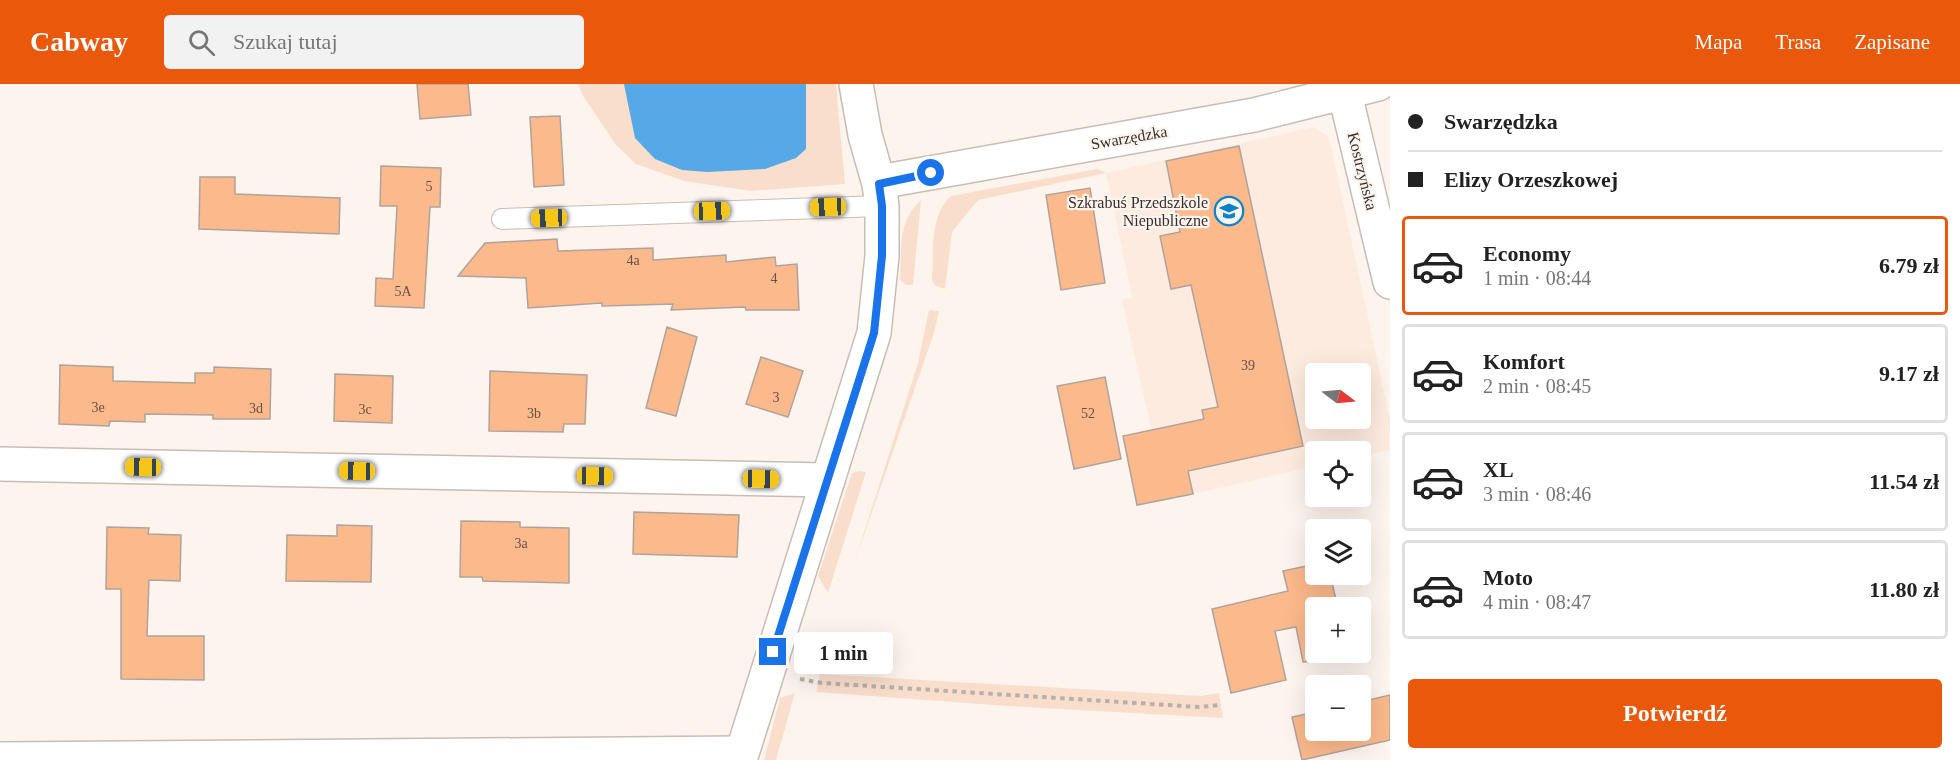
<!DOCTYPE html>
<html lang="pl">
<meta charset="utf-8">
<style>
:root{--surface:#fff;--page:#f2f2f2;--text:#222;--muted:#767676;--line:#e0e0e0;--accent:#ea580c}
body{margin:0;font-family:Georgia,serif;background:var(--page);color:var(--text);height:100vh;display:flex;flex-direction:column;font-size:22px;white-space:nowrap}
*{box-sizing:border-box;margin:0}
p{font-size:20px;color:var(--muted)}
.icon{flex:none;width:33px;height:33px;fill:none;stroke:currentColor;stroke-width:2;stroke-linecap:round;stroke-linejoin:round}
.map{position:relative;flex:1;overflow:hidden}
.sheet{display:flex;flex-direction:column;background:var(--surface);width:570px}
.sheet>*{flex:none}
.hud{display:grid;align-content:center;height:132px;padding:0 18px;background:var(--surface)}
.needle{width:39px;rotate:106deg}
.buttons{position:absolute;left:1305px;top:279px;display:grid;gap:12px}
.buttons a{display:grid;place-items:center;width:66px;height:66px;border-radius:6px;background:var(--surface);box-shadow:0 6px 24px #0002;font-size:30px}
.end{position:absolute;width:27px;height:27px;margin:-14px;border:8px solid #1a73e8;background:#fff;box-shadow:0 0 0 3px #fff}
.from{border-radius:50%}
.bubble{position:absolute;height:42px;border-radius:6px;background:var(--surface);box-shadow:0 6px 24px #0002;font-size:20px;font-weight:600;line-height:42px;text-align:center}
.car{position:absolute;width:18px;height:36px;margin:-18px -9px;border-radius:8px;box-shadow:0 0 4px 2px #0007;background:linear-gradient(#f5c518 24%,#345 0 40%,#f5c518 0 76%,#345 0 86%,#f5c518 0)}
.hud b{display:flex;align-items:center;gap:21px;height:57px;font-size:22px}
.hud b+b{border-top:2px solid var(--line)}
.hud i{width:15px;height:15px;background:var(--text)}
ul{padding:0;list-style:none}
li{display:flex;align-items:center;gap:18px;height:99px;margin:0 12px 9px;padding:0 6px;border:3px solid var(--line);border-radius:6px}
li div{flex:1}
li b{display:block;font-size:22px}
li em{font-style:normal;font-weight:600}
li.current{border-color:var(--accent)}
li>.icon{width:54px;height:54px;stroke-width:1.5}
.button{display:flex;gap:12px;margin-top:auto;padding:12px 18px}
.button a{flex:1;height:69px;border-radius:6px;background:var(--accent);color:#fff;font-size:24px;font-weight:600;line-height:69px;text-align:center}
header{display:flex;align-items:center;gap:36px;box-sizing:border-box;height:84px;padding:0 30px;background:var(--accent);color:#fff}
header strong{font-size:28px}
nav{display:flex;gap:33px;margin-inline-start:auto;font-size:21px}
.search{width:420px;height:54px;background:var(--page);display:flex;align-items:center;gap:15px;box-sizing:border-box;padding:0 21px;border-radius:6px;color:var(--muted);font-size:22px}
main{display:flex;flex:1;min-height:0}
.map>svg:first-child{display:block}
.built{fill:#feebdf;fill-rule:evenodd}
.green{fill:#fadecc}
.water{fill:#56a8e7}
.building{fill:#fbb98c;stroke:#afa49d;stroke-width:1.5}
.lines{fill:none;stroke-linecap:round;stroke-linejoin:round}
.service-casing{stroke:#c8bdb5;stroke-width:22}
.minor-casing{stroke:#c8bdb5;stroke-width:36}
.tertiary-casing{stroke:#c8bdb5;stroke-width:36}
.path{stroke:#b8b0ab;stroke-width:4;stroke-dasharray:4.5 4.5;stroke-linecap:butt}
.service{stroke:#fff;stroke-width:20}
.minor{stroke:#fff;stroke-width:33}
.tertiary{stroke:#fff;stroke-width:33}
.route{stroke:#1a73e8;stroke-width:8}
.labels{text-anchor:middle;stroke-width:4.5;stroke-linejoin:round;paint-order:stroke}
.number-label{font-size:14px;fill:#665245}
.street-label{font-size:16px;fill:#34302d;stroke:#fef4ee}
.poi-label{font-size:16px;fill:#34302d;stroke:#fef4ee;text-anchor:end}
</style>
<header>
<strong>Cabway</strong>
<div class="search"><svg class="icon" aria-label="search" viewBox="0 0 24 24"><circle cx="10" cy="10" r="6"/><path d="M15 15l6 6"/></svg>Szukaj tutaj</div>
<nav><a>Mapa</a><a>Trasa</a><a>Zapisane</a></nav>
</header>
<main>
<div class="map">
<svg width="1390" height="676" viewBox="0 0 1390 676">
<rect width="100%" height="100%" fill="#fef4ee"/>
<!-- built -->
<path class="built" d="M 1314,43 L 1329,53 L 1390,335 L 1390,366 L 1361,372 L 1360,368 L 1316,368 L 1315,382 L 1167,416 L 1122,216 L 1132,213 L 1106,89 ZM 1316,290 L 1360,290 L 1360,334 L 1316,334 Z"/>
<!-- green -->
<path class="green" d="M 578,0 L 836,0 L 845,100 L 752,107 L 684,97 L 636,80 L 616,61 L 583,12 Z
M 1097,85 L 1106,89 L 978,116 L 952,148 L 945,205 L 934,201 L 932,196 C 934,168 929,132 951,112 Z
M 921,116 L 913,201 L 906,201 L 900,196 C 902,165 897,138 921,116 Z
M 929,226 L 939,227 L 934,249 L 854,480 L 918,279 Z
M 860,387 L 866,388 L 828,509 L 818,492 L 852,389 Z
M 820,590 L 1201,612 L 1219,609 L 1223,634 L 1007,622 L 816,608 Z
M 795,609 L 776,676 L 764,676 L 780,614 Z"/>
<!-- water -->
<path class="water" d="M 624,0 L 806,0 L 806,65 L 796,74 L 765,85 L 707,88 L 682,86 L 655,75 L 635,54 Z"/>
<!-- building -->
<path class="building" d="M 417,0 L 468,0 L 471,31 L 420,35 Z
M 560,32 L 564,101 L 534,103 L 530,33 Z
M 1239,62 L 1303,362 L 1188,387 L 1193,410 L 1137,421 L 1123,352 L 1204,335 L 1202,326 L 1218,323 L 1191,201 L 1171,205 L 1160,152 L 1180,148 L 1166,77 Z
M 381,82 L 441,84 L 440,123 L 430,123 L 424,224 L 375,222 L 376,194 L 393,195 L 397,122 L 380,122 Z
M 200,93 L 235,93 L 235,110 L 340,114 L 339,150 L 199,145 Z
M 1090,104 L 1105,199 L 1061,206 L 1046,111 Z
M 557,155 L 558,167 L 653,164 L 653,176 L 726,171 L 726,178 L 775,173 L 776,182 L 797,180 L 799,226 L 746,226 L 745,223 L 671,226 L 673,220 L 602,222 L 602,219 L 528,224 L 526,194 L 458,192 L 485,159 Z
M 667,243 L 697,253 L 676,332 L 646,324 Z
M 761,273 L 803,287 L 788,333 L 746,320 Z
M 60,281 L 113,283 L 113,297 L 195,299 L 195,289 L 214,289 L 214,283 L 271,285 L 270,335 L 213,335 L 213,331 L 145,330 L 145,338 L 110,337 L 109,342 L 59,340 Z
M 490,287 L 587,291 L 585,340 L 564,340 L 563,348 L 489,347 Z
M 335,290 L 393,292 L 392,339 L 334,337 Z
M 1105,293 L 1121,375 L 1074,385 L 1057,302 Z
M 634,428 L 739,431 L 737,473 L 633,470 Z
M 461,437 L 520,438 L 520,443 L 569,444 L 569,499 L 483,497 L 482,493 L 460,493 Z
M 337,441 L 372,442 L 371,498 L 286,497 L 287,451 L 337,452 Z
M 107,443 L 149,444 L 148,450 L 181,451 L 180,497 L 149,496 L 147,552 L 204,552 L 204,596 L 121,595 L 121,505 L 106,505 Z
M 1316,480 L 1316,490 L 1330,490 L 1338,524 L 1316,524 L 1316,577 L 1303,578 L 1296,543 L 1275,547 L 1286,596 L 1231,609 L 1212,525 L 1288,507 L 1283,487 Z
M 1390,611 L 1390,656 L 1302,676 L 1292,633 L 1316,628 L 1316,646 L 1360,646 L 1360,618 Z"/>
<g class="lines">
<!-- service casing -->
<g class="service-casing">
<path id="service" d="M 502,135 L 882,122"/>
</g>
<!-- minor casing -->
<g class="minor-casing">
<path id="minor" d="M 856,0 L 865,51 L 879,100
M 1345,10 L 1390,198
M 0,380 L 828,396
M 0,675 L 741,669"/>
</g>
<!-- tertiary casing -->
<g class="tertiary-casing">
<path id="tertiary" d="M 740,676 L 874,249 L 882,172 L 882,122 L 879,100 L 896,95 L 1254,31 L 1378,0"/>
</g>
<!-- path -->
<path class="path" d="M 800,595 L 822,599 L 1199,623 L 1221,621"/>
<!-- service -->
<use href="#service" class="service"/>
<!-- minor -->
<use href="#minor" class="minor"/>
<!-- tertiary -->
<use href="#tertiary" class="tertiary"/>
</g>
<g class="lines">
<!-- route -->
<path class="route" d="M 773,568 L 874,249 L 882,172 L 882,122 L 879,100 L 931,89"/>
</g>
<!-- icons -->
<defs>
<g id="school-ring" transform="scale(1.5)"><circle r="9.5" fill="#fef4ee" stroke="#0884cc" stroke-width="1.5"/><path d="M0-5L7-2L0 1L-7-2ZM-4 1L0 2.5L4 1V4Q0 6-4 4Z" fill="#0884cc"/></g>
</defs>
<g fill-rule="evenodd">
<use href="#school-ring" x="1229" y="127"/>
</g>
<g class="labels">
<!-- number labels -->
<g class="number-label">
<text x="429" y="107">5</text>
<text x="633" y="181">4a</text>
<text x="774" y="199">4</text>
<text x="403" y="212">5A</text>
<text x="1248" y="286">39</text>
<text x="776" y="318">3</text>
<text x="98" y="328">3e</text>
<text x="256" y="329">3d</text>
<text x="365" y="330">3c</text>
<text x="534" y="334">3b</text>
<text x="1088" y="334">52</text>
<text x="521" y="464">3a</text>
</g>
<!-- street labels -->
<g class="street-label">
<text transform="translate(1129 53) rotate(-10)" y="6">Swarzędzka</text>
<text transform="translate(1363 87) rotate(76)" y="6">Kostrzyńska</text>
</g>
<!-- poi labels -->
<g class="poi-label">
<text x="1208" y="124">Szkrabuś Przedszkole<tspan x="1208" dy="18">Niepubliczne</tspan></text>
</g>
</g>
</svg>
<div class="buttons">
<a><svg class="needle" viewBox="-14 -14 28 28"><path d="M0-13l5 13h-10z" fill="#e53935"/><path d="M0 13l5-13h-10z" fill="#767676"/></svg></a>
<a><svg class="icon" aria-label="locate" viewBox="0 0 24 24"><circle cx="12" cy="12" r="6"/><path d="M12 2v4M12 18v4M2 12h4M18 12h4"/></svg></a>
<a><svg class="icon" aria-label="layers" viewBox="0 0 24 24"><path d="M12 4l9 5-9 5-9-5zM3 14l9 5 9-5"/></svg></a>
<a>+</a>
<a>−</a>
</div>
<i class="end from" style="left:931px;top:89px"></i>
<i class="end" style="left:773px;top:568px"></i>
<div class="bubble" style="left:794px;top:548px;width:99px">1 min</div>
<i class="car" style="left:828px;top:123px;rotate:268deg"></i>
<i class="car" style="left:712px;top:127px;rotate:88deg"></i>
<i class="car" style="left:549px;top:134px;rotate:268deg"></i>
<i class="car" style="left:143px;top:383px;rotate:271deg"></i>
<i class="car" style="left:357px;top:387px;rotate:271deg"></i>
<i class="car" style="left:595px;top:392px;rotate:91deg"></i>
<i class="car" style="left:761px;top:395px;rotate:91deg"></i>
</div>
<section class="sheet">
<div class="hud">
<b><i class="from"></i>Swarzędzka</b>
<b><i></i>Elizy Orzeszkowej</b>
</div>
<ul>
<li class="current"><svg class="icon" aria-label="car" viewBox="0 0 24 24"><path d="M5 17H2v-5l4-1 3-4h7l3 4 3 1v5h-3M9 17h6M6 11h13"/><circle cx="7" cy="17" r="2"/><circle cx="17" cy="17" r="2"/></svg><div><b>Economy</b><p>1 min · 08:44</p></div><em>6.79 zł</em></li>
<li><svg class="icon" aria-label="car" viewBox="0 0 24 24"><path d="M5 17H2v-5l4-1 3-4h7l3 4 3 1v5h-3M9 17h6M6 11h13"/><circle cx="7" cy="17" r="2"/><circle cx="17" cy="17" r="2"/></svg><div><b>Komfort</b><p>2 min · 08:45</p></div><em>9.17 zł</em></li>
<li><svg class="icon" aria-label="car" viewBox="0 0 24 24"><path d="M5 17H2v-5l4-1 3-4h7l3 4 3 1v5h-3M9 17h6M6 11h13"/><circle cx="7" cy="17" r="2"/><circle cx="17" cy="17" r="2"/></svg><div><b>XL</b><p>3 min · 08:46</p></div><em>11.54 zł</em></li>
<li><svg class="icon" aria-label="car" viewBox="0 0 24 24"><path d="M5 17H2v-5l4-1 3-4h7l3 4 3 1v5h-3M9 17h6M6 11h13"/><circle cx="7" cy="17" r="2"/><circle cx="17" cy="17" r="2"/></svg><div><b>Moto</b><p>4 min · 08:47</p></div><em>11.80 zł</em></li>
</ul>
<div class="button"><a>Potwierdź</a></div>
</section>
</main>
